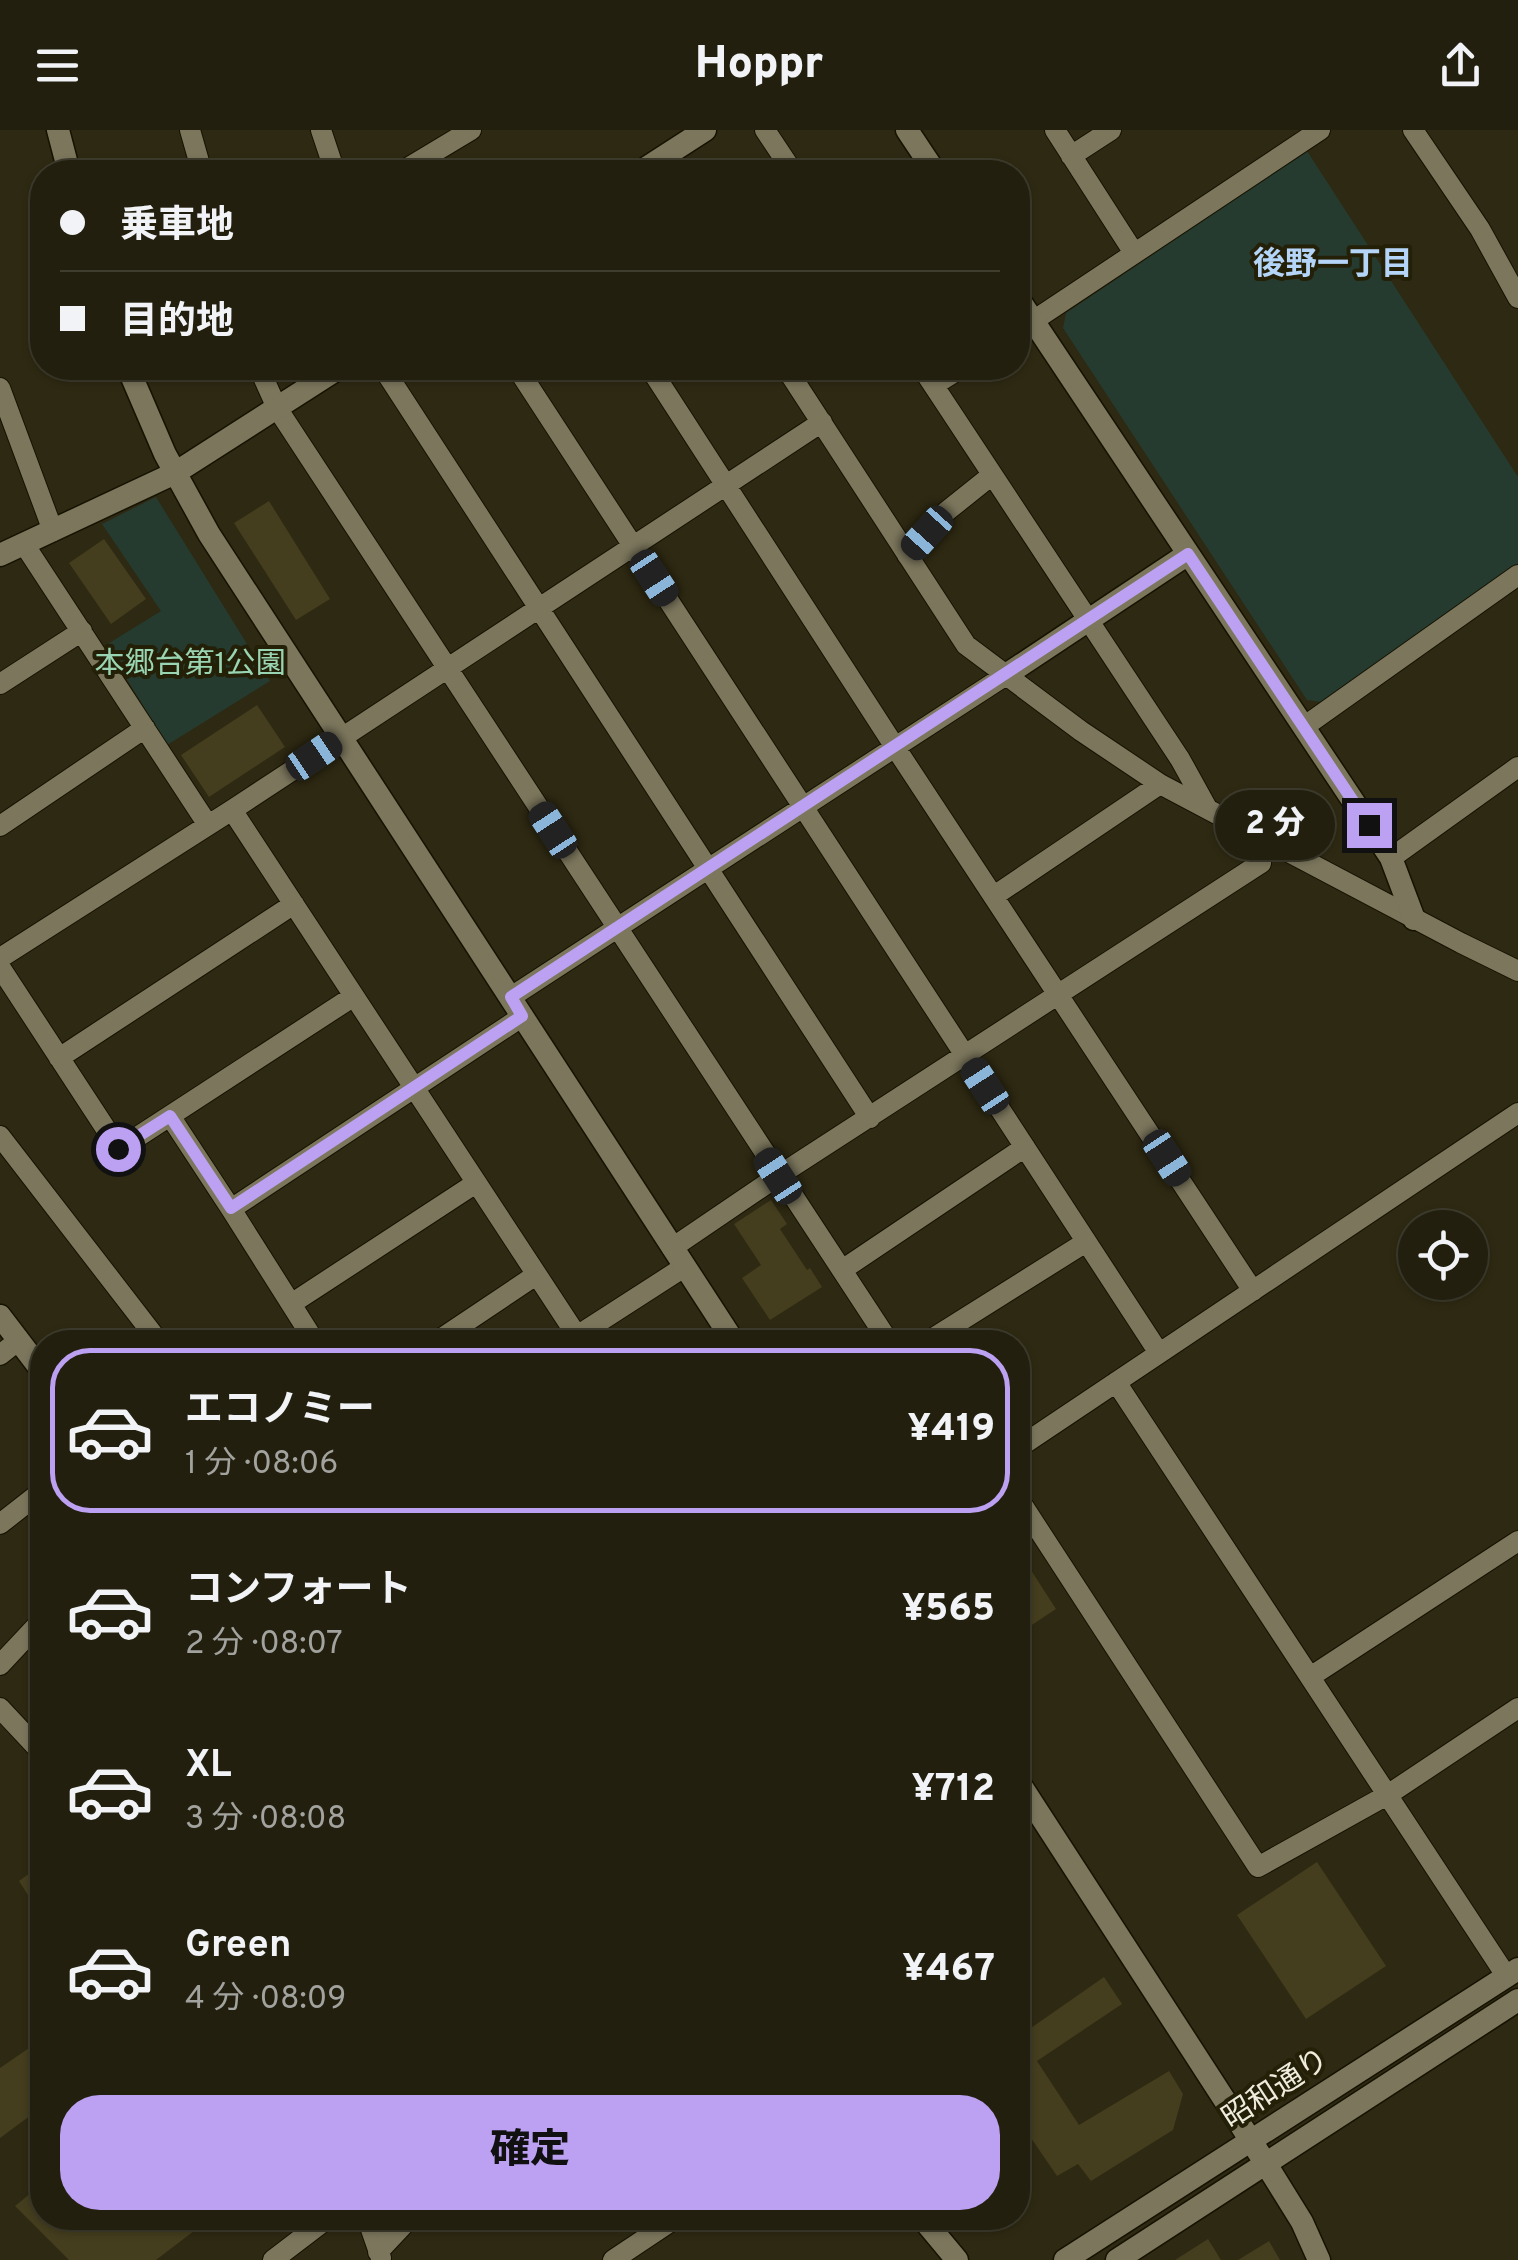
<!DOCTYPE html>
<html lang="ja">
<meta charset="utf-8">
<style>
:root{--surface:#221f0e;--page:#2a2717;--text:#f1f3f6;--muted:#a2a29e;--line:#3f3d2e;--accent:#bca0f2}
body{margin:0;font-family:Overpass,"Noto Sans JP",sans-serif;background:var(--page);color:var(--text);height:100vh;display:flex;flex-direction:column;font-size:38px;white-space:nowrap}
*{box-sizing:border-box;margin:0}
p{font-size:32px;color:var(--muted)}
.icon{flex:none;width:55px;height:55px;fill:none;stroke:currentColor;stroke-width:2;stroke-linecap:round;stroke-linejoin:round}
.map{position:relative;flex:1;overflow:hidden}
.drawer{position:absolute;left:30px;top:1200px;width:1000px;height:900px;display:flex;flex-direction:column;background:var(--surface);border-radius:40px;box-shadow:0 2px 8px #0004,0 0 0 2px var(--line)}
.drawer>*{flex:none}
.banner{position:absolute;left:30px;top:30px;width:1000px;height:220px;border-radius:40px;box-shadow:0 2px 8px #0004,0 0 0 2px var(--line);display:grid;align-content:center;height:220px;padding:0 30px;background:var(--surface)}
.controls{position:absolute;left:1398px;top:1080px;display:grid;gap:20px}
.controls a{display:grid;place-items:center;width:90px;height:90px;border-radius:50%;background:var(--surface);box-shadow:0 2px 8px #0004,0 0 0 2px var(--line);font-size:50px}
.end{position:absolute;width:45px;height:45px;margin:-22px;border:12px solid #bca0f2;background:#111;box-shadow:0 0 0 5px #111}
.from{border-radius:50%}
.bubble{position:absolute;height:70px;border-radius:35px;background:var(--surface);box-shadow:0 2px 8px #0004,0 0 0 2px var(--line);font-size:32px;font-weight:800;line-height:70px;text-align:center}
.car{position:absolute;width:30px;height:60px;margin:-30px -15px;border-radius:12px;box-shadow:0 0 8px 2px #0007;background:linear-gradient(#222 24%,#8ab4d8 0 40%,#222 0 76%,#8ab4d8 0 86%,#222 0)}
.banner b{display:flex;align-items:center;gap:35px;height:95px;font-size:38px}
.banner b+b{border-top:2px solid var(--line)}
.banner i{width:25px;height:25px;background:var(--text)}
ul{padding:18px 0 0;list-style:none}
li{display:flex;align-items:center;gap:30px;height:165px;margin:0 20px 15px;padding:0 10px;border:5px solid transparent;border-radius:40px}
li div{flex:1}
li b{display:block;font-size:38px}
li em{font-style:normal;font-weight:800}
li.on{border-color:var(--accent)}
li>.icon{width:90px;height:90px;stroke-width:1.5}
.primary-button{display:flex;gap:20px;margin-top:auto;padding:20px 30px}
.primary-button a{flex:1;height:115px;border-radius:40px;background:var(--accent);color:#111;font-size:40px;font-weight:800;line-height:115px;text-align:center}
header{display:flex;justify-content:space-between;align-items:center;height:130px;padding:0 30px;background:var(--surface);font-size:45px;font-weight:800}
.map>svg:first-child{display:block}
.green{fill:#263b2f}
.building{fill:#443d1e}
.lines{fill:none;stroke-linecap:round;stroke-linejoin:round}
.minor-casing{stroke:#161200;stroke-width:22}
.tertiary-casing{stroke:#161200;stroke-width:25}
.minor{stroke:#7b765c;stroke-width:20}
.tertiary{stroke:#7b765c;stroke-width:22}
.route{stroke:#bca0f2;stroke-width:12}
.labels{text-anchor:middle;stroke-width:8;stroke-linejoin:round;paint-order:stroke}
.park-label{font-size:30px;fill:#99d5b2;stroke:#242008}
.street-label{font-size:30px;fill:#efecde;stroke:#242008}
.neighbourhood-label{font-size:32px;font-weight:bold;fill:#b5d5f8;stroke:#242008}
</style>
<header><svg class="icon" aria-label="menu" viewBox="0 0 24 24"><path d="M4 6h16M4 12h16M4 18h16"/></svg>Hoppr<svg class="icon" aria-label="share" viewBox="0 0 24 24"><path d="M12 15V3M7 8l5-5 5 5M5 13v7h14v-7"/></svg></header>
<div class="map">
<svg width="1518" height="2130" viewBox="0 0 1518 2130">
<rect width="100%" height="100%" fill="#2e2912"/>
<!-- green -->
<path class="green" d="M 1307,21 L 1518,347 L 1518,434 L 1322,572 L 1307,570 L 1063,198 L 1066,183 Z
M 156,367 L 270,551 L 167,615 L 106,515 L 161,481 L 102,394 Z"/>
<!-- building -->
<path class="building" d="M 269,371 L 330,469 L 296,490 L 234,393 Z
M 104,409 L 146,469 L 111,494 L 69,433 Z
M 257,575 L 285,617 L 209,667 L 181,625 Z
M 771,1070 L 787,1094 L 780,1099 L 807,1140 L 810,1138 L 822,1157 L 770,1190 L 742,1148 L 761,1135 L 734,1094 Z
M 1018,1420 L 1056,1479 L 1018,1504 Z
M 1317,1732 L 1386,1836 L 1306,1889 L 1237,1785 Z
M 42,1734 L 42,1787 L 19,1751 Z
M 1104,1847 L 1122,1874 L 1037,1931 L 1079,1995 L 1169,1941 L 1183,1964 L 1173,2000 L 1091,2051 L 1078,2034 L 1057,2046 L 1018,1989 L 1018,1907 Z
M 42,1909 L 42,1977 L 0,2008 L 0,1938 Z
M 42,2054 L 42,2088 L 211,2088 L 156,2130 L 69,2130 L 15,2076 Z
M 1208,2109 L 1221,2130 L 1175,2130 Z
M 1269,2111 L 1280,2130 L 1238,2130 Z"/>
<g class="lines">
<!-- minor casing -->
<g class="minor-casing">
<path id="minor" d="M 190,0 L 202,42
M 321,0 L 335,42
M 765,0 L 793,42
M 1055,0 L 1134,123
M 1413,0 L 1480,99 L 1518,168
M 1071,26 L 1111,0
M 401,42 L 471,0
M 1018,201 L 1320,0
M 259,238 L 277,278 L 889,1212
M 383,238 L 870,988
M 517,238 L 1159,1223
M 650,238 L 895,617 L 1253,1161
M 786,238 L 966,515 L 1081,601 L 1160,654 L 1461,813 L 1518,841
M 922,238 L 1180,629 L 1206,676
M 934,255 L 961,238
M 0,258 L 53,401
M 24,414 L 208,695
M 907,425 L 947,381 L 992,345
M 0,554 L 82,501
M 1305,596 L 1518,445
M 232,680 L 581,1212
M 0,696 L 145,598
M 1391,728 L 1518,637
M 994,766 L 1160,654
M 0,828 L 232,680 L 822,292
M 0,837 L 119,1019 L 354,866
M 511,867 L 1006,545
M 59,928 L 294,774
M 170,986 L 231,1079 L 315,1212
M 0,1006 L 159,1212
M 231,1079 L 523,886
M 672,1118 L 778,1046 L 1261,733 L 1262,709
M 842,1140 L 1025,1017
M 291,1174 L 476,1053
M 577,1206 L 684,1137
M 436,1212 L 536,1145
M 927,1212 L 1086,1112
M 0,1225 L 19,1210
M 1116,1252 L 1507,1847
M 1018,1318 L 1518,983
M 1018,1368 L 1258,1737 L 1389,1664 L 1518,1578
M 0,1394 L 42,1361
M 0,1535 L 42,1490
M 1310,1547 L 1518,1411
M 0,1578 L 42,1623
M 367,2088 L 381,2128
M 378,2122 L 410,2088
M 273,2130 L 328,2088
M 613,2130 L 676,2088"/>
</g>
<!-- tertiary casing -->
<g class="tertiary-casing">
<path id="tertiary" d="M 58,0 L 69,42
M 907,0 L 935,42
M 640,42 L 705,0
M 1018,168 L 1391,728 L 1414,789
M 128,238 L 165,324 L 209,404 L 734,1212
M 0,425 L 175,343 L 339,238
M 1006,545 L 1188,424
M 0,1186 L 42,1241
M 1018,1651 L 1266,2034 L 1302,2092 L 1319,2130
M 922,2088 L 957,2130
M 1065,2130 L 1518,1839
M 1117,2130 L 1518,1870"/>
</g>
<!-- minor -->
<use href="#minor" class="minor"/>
<!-- tertiary -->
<use href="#tertiary" class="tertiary"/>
</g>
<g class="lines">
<!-- route -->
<path class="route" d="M 118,1019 L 170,986 L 231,1078 L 522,886 L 511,867 L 1188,424 L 1369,695"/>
</g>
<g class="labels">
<!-- park labels -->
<g class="park-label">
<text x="190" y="543">本郷台第1公園</text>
</g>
<!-- street labels -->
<g class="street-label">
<text transform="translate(1275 1958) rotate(-33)" y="10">昭和通り</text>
</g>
<!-- neighbourhood labels -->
<g class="neighbourhood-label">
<text x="1333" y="144">後野一丁目</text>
</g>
</g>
</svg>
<div class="controls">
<a><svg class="icon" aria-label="locate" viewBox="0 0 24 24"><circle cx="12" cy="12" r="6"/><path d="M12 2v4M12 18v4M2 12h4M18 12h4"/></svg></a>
</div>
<i class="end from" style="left:118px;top:1019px"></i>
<i class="end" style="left:1369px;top:695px"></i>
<div class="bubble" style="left:1215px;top:660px;width:120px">2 分</div>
<i class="car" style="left:927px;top:403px;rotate:222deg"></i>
<i class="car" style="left:654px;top:448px;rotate:147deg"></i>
<i class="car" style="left:314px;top:626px;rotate:56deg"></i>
<i class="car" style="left:553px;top:700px;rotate:327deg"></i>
<i class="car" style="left:985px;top:956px;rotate:327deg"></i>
<i class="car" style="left:1167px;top:1028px;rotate:147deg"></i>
<i class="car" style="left:778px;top:1046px;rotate:327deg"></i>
<div class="banner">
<b><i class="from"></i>乗車地</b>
<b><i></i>目的地</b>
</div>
<section class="drawer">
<ul>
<li class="on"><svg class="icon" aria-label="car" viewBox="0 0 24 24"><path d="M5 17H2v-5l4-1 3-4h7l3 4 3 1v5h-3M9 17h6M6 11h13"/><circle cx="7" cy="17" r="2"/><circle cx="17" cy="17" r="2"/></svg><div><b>エコノミー</b><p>1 分 · 08:06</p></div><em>¥419</em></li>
<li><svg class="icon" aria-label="car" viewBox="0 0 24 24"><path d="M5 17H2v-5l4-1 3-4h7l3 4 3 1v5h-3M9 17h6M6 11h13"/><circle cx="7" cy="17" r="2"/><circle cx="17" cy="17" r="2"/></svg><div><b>コンフォート</b><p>2 分 · 08:07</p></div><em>¥565</em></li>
<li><svg class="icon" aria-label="car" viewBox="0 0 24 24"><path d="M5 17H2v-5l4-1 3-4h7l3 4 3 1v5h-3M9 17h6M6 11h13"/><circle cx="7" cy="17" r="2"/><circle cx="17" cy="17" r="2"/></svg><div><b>XL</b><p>3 分 · 08:08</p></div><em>¥712</em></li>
<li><svg class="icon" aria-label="car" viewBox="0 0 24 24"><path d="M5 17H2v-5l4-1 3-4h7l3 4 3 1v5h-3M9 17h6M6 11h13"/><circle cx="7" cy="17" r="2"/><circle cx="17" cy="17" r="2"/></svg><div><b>Green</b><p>4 分 · 08:09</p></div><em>¥467</em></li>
</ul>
<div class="primary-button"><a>確定</a></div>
</section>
</div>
